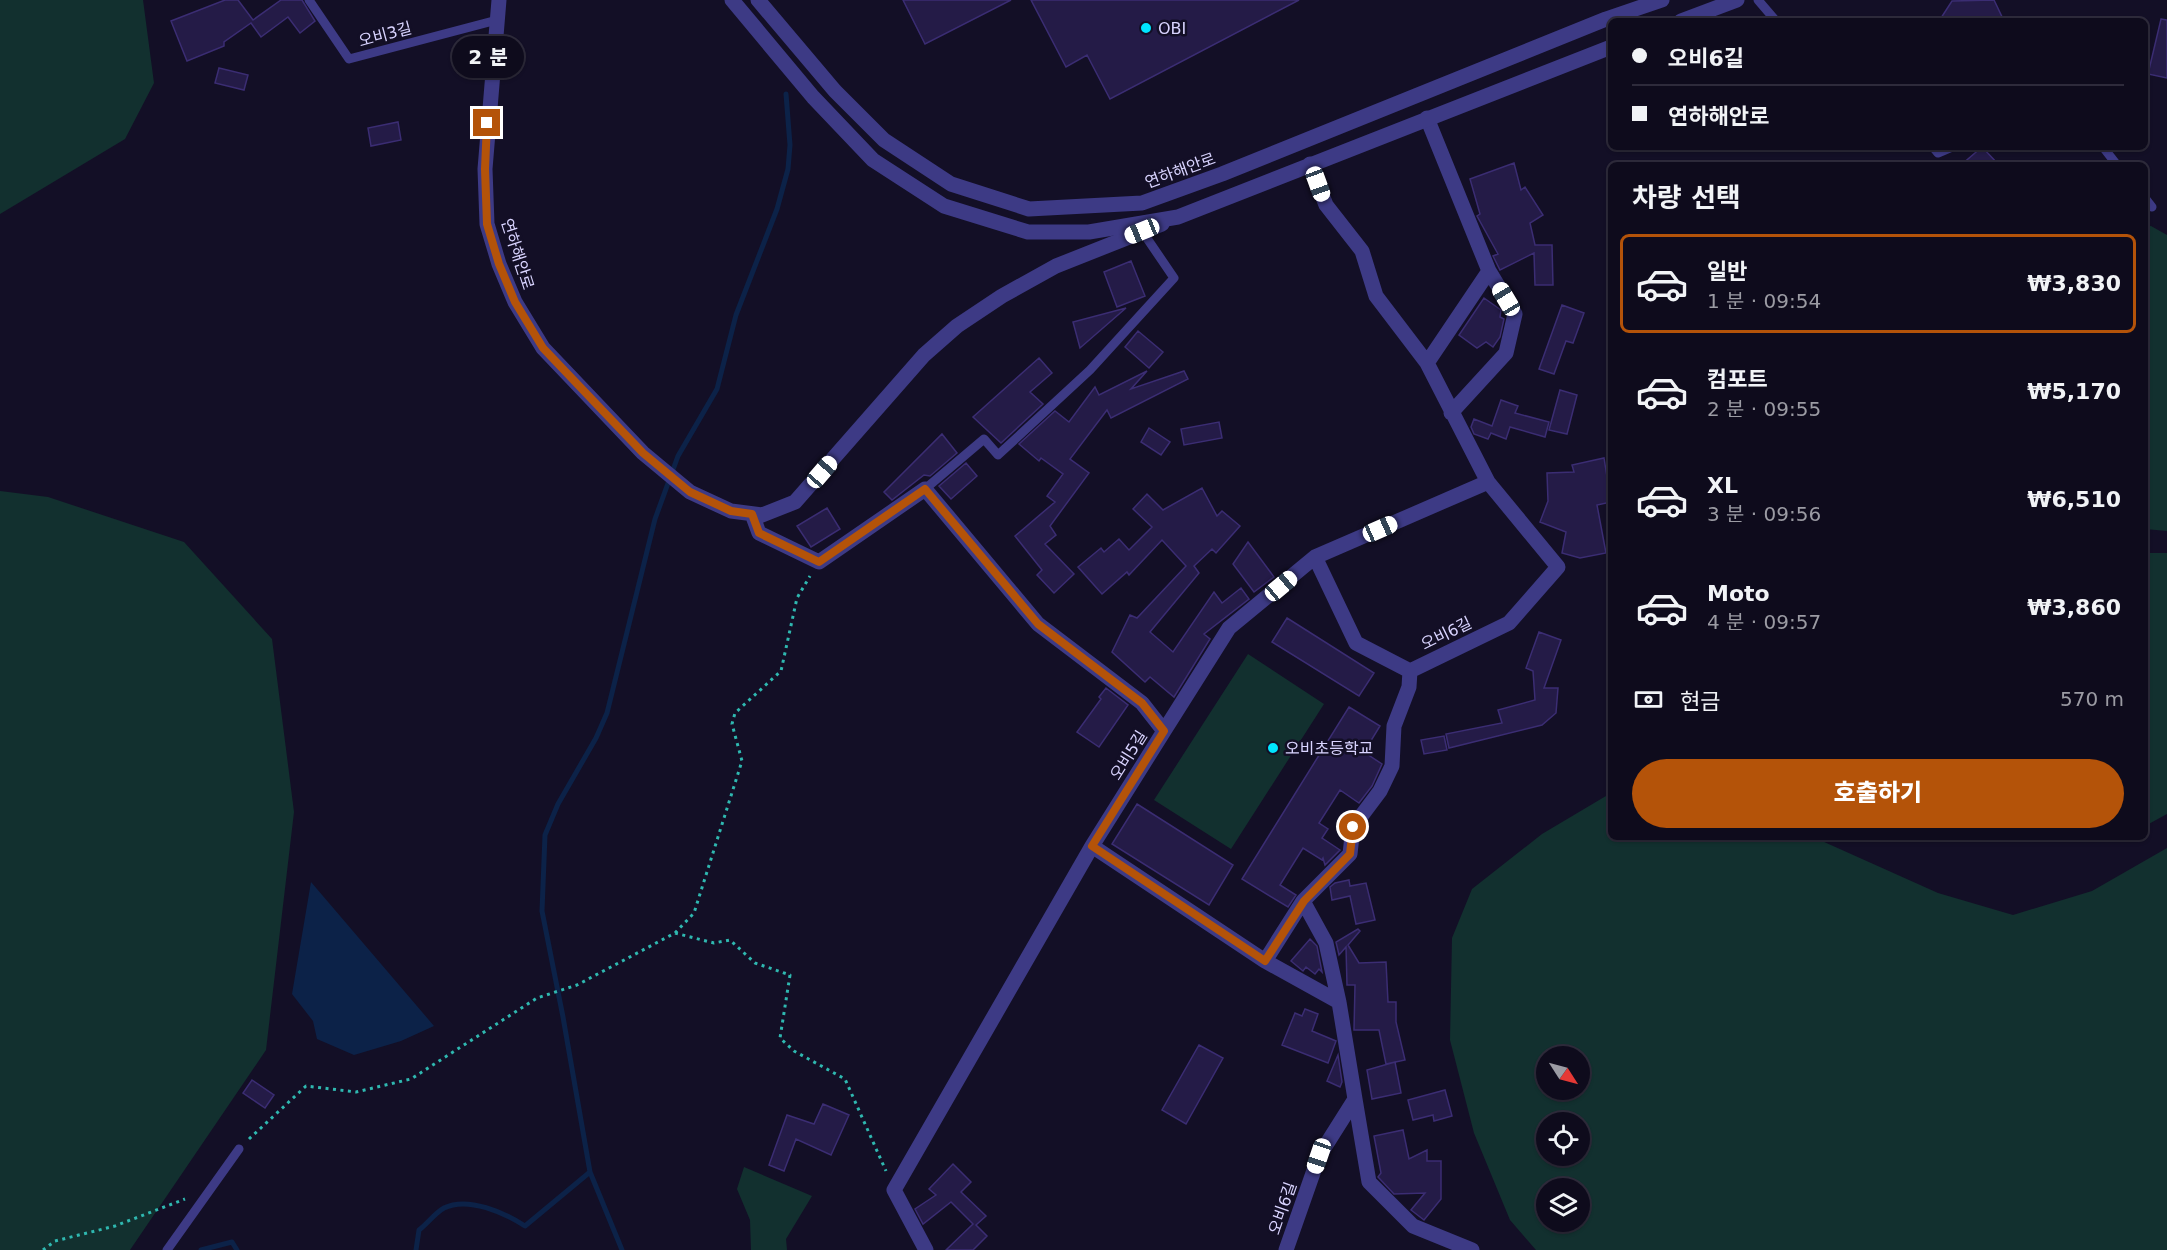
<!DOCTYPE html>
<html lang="ko">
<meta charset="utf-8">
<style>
:root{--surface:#0e0b1c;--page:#1c1929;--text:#f1f3f6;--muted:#9b9ba3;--line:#2e2b3b;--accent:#b45309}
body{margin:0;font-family:"DejaVu Sans","Noto Sans KR",sans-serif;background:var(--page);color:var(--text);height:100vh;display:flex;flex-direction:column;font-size:22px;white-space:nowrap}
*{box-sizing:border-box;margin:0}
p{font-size:20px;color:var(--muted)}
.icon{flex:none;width:33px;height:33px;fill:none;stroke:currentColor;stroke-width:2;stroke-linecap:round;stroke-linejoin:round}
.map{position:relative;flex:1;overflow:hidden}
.panel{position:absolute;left:1608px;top:162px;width:540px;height:678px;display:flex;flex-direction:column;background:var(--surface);border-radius:9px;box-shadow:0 2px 4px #0004,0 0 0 2px var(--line)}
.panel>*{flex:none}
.banner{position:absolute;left:1608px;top:18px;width:540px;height:132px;border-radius:9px;box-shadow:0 2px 4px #0004,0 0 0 2px var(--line);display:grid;align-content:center;height:132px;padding:0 24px;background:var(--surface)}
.needle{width:39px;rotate:126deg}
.controls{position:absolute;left:1536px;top:1046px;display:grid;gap:12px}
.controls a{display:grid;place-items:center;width:54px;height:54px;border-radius:50%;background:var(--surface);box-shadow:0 2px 4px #0004,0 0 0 2px var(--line);font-size:30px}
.end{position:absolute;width:27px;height:27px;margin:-14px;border:8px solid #b45309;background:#fff;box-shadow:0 0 0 3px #fff}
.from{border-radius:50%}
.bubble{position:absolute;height:42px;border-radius:21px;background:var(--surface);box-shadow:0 2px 4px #0004,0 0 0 2px var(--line);font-size:20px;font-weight:800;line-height:42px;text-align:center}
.car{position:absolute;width:18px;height:36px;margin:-18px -9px;border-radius:8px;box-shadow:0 0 4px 2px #0007;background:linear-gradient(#fff 24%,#345 0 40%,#fff 0 76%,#345 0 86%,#fff 0)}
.banner b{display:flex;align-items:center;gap:21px;height:57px;font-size:22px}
.banner b+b{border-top:2px solid var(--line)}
.banner i{width:15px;height:15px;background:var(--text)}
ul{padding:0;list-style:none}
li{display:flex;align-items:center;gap:18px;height:99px;margin:0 12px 9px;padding:0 12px;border:3px solid transparent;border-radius:9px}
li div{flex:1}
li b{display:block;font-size:22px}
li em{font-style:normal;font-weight:800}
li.current{border-color:var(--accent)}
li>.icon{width:54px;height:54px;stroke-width:1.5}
h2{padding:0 24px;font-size:27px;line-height:72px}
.pay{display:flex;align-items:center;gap:15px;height:66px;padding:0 24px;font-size:22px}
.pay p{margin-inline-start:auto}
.action{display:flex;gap:12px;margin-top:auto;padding:12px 24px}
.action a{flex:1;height:69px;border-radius:36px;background:var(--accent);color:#fff;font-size:24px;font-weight:800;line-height:69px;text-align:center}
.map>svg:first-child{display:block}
.green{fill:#12302f;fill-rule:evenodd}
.water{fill:#0c2248}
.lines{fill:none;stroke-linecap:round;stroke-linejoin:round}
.stream{stroke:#0c2248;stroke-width:5}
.building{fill:#241b47;stroke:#3b2d73;stroke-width:1.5}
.path{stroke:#2fb8b0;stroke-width:3;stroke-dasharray:3 4.5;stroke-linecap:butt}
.service{stroke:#3d3a85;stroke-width:9}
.minor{stroke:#3d3a85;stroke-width:15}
.tertiary{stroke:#3d3a85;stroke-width:15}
.route{stroke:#b45309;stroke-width:8}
.poi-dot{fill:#00e5ff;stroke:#130f26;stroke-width:2}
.labels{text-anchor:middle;stroke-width:5;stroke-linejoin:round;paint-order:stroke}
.poi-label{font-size:16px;fill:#d9d4ff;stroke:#130f26;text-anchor:start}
.street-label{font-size:16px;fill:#d9d4ff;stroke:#130f26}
</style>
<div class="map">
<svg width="2167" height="1250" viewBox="0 0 2167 1250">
<rect width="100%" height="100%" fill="#130f26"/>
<!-- green -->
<path class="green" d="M 0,0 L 143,0 L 154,83 L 125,139 L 0,214 Z
M 2151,226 L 2167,235 L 2167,531 L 2145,529 L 2145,227 Z
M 0,491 L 48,497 L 184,542 L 272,639 L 294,812 L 266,1050 L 130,1250 L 0,1250 Z
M 2145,553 L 2167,553 L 2167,814 L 2145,826 Z
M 1248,654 L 1324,704 L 1231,849 L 1154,800 Z
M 1611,793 L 1611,837 L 1813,837 L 1938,893 L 2013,915 L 2092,891 L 2167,848 L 2167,1250 L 1536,1250 L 1510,1220 L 1474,1133 L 1450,1040 L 1452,938 L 1472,889 L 1542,834 ZM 1546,1056 L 1580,1056 L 1580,1089 L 1546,1089 ZM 1546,1122 L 1580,1122 L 1580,1155 L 1546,1155 ZM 1546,1188 L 1580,1188 L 1580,1221 L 1546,1221 Z
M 744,1167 L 812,1196 L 786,1239 L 787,1250 L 751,1250 L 750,1220 L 737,1189 Z"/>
<!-- water -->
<path class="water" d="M 311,882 L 434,1026 L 401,1041 L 354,1055 L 317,1039 L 313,1021 L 292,994 Z"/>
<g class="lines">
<!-- stream -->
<path class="stream" d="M 201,1250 L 232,1242 L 237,1250
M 416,1250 L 419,1230 C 427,1224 435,1213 444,1208 C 468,1196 505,1213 525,1226 L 590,1172
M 622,1250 L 590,1172 L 563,1017 L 542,911 L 545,835 L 558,804 L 596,738 L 607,713 L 655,519 L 678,456 L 717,389 L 736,315 L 777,209 L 788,169 L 790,145 L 786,94"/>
</g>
<!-- building -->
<path class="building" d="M 225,0 L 238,0 L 253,20 L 281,0 L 302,0 L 315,21 L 300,33 L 288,17 L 261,37 L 251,23 L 224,42 L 224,46 L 187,61 L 171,21 Z
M 903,0 L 1011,0 L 925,44 Z
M 1031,0 L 1299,0 L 1110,99 L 1087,55 L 1066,67 Z
M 1994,0 L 2004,21 L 1939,21 L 1952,1 Z
M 2161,19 L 2167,20 L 2167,78 L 2148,74 Z
M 219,68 L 248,75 L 244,90 L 215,83 Z
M 398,122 L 401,140 L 371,146 L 368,128 Z
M 1982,147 L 1999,165 L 1961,165 Z
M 1514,163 L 1521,190 L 1525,187 L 1543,215 L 1530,223 L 1535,245 L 1552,245 L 1553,285 L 1535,285 L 1534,253 L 1500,270 L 1493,256 L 1498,254 L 1477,216 L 1480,214 L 1470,179 Z
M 1131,261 L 1145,296 L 1117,307 L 1104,272 Z
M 1484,298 L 1501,310 L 1500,317 L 1504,319 L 1500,337 L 1493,347 L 1486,342 L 1477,348 L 1459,335 Z
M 1562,305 L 1584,313 L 1573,343 L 1566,341 L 1554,374 L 1539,369 Z
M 1126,308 L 1080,348 L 1073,322 Z
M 1138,331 L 1163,352 L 1149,368 L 1125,347 Z
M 1039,358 L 1052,373 L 1030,392 L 1043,404 L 1001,443 L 973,417 Z
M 1147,371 L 1131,389 L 1184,371 L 1188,379 L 1111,418 L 1107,410 L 1070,459 L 1089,473 L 1050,526 L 1056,535 L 1045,544 L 1074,574 L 1054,593 L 1037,575 L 1042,570 L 1015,536 L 1055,502 L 1047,496 L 1063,474 L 1041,458 L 1039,461 L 1019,444 L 1055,411 L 1069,422 L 1095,387 L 1099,395 Z
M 1560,390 L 1577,395 L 1567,434 L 1549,430 Z
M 1501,400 L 1518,406 L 1515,413 L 1549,422 L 1545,437 L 1510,427 L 1506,439 L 1491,433 L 1488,439 L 1474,434 L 1471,427 L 1474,419 L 1492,426 Z
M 1219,422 L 1222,438 L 1184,445 L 1181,429 Z
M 1149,428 L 1170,442 L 1161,455 L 1141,442 Z
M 942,434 L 957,453 L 930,476 L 924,475 L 892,500 L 884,492 Z
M 1604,458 L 1611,502 L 1597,505 L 1606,553 L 1580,558 L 1562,553 L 1566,532 L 1540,522 L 1548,501 L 1547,473 L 1574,472 L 1572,465 Z
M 966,463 L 977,476 L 951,499 L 939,486 Z
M 1202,488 L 1217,516 L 1222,511 L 1240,526 L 1216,553 L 1212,549 L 1194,566 L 1199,573 L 1150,632 L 1173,652 L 1214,592 L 1222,603 L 1241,588 L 1249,599 L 1204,634 L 1210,639 L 1174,697 L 1150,677 L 1145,682 L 1112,652 L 1130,615 L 1137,618 L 1186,566 L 1162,540 L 1129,575 L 1127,572 L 1102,594 L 1078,567 L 1101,548 L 1104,552 L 1119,539 L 1129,550 L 1152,527 L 1133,509 L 1147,494 L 1163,510 Z
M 827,508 L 840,529 L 811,547 L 797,526 Z
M 1248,542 L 1274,577 L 1254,592 L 1233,564 Z
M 1287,618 L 1374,673 L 1359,696 L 1272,642 Z
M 1539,632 L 1561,640 L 1544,688 L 1558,688 L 1556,713 L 1542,725 L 1449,748 L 1446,734 L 1502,723 L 1498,710 L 1535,700 L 1533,671 L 1526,668 Z
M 1106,688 L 1128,705 L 1099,747 L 1077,732 L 1101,699 L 1099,697 Z
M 1349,707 L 1380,726 L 1364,752 L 1382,764 L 1372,786 L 1359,803 L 1340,790 L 1319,823 L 1328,829 L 1322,838 L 1340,850 L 1325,865 L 1323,858 L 1322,860 L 1303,848 L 1280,885 L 1296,895 L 1288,907 L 1242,879 Z
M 1444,736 L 1447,750 L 1424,754 L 1421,740 Z
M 1137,804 L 1233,865 L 1209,905 L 1112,844 Z
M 1349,880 L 1350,886 L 1366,883 L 1375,920 L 1356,924 L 1350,896 L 1332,900 L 1330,887 L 1335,883 Z
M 1358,929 L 1360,931 L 1348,945 L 1359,963 L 1386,962 L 1388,1002 L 1396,1002 L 1396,1022 L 1405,1060 L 1386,1064 L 1379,1030 L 1354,1030 L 1355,985 L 1347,985 L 1346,947 L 1339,955 L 1336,942 Z
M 1310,939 L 1317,946 L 1322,972 L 1319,969 L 1315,974 L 1306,967 L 1303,971 L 1291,961 Z
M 1305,1009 L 1318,1014 L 1312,1031 L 1336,1041 L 1328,1063 L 1282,1045 L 1295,1013 L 1302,1016 Z
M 1199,1045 L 1223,1058 L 1186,1124 L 1162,1110 Z
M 1338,1055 L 1342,1082 L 1340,1087 L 1327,1081 Z
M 1395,1062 L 1401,1093 L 1372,1099 L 1367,1070 Z
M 252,1080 L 274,1095 L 265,1108 L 243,1093 Z
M 1445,1090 L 1452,1116 L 1434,1121 L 1433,1115 L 1413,1120 L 1408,1100 Z
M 823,1104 L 849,1115 L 831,1155 L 796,1139 L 784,1171 L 769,1165 L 787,1115 L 814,1124 Z
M 1403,1130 L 1409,1159 L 1427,1150 L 1427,1161 L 1441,1161 L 1441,1199 L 1424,1220 L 1411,1210 L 1425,1193 L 1394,1194 L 1378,1177 L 1381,1173 L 1374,1136 Z
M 953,1164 L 971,1182 L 961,1192 L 986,1216 L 976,1225 L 987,1236 L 973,1250 L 946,1250 L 973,1224 L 951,1202 L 923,1224 L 915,1209 L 936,1195 L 929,1189 Z"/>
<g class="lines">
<!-- path -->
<path class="path" d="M 675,933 L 714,943 L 730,940 L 755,963 L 790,975 L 780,1038 L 794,1051 L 845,1079 L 886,1171
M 249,1139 L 306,1086 L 356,1092 L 411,1079 L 537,998 L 577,985 L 675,933 L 694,913 L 742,761 L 732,724 L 735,713 L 781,671 L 797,598 L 810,576
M 43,1250 L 55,1241 L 115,1226 L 185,1199"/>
<!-- service -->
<path class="service" d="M 309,0 L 349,59 L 497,20
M 1758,0 L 1776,21
M 1933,147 L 1938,153 L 1952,147
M 2103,147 L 2117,165
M 2145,198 L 2152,207
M 925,489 L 984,439 L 998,455 L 1090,370 L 1174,278 L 1142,231
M 167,1250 L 239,1149"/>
<!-- minor -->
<path class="minor" d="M 499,0 L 485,169 L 487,224 L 499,264 L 515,302 L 543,348 L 643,453 L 690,492 L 731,511 L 762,515 L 795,502 L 924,355 L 957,326 L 1002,296 L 1056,266 L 1162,224
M 1427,118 L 1489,271 L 1515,314 L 1506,353 L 1451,413
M 1427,363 L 1489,271
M 752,514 L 759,533 L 819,562 L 925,489 L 1038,624 L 1142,703 L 1164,731 L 1092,846 L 894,1190 L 926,1250
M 1315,557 L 1356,643 L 1410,671
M 1164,731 L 1229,628 L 1315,557 L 1488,482
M 1092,846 L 1265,961 L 1339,1002
M 1265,961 L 1303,901
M 1355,1099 L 1369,1182 L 1413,1226 L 1472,1250
M 1286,1250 L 1319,1156 L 1355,1099 L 1339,1002 L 1326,943 L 1303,901 L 1350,854 L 1353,827 L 1380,791 L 1392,766 L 1394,726 L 1409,687 L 1410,671 L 1509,623 L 1558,567 L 1488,482 L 1427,363 L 1376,296 L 1362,251 L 1326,205 L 1310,164"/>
<!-- tertiary -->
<path class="tertiary" d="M 732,0 L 813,97 L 873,160 L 944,206 L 1028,232 L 1089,232 L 1178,217 L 1611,47
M 758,0 L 835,91 L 884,140 L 951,184 L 1029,209 L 1142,203 L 1222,174 L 1606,19 L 1662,0
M 1681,21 L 1737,0"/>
</g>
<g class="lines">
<!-- route -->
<path class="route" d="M 487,123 L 485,169 L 487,224 L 499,264 L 515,302 L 543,348 L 643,453 L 690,492 L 731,511 L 752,514 L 759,533 L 819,562 L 925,489 L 1038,624 L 1142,703 L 1164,731 L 1092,846 L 1265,961 L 1304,901 L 1350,854 L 1353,827"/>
</g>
<!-- markers -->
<g class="poi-dot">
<circle cx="1146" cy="28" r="6"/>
<circle cx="1273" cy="748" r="6"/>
</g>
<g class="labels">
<!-- poi labels -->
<g class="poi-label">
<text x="1158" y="34">OBI</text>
<text x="1285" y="754">오비초등학교</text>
</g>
<!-- street labels -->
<g class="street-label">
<text transform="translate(385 34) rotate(-15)" y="6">오비3길</text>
<text transform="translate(1180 170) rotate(-20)" y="6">연하해안로</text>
<text transform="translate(518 254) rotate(72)" y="6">연하해안로</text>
<text transform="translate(1446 633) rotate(-26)" y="6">오비6길</text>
<text transform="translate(1128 755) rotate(-58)" y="6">오비5길</text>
<text transform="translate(1282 1208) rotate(-71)" y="6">오비6길</text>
</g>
</g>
</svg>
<div class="controls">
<a><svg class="needle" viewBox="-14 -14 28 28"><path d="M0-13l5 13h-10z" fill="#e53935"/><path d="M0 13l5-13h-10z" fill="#9b9ba3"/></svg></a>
<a><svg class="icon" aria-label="locate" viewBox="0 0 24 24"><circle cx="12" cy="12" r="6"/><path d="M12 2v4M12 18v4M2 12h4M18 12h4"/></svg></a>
<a><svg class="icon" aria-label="layers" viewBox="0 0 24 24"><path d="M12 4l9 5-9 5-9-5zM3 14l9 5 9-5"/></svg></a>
</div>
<i class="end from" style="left:1353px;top:827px"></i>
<i class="end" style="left:487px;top:123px"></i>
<div class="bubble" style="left:452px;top:36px;width:72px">2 분</div>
<i class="car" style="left:1318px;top:184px;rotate:160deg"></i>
<i class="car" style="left:1142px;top:231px;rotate:248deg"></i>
<i class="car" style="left:1506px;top:299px;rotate:329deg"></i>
<i class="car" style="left:822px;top:472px;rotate:41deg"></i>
<i class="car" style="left:1380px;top:529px;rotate:66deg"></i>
<i class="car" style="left:1281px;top:586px;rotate:50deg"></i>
<i class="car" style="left:1319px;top:1156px;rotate:199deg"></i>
<div class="banner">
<b><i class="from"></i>오비6길</b>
<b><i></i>연하해안로</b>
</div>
<section class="panel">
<h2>차량 선택</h2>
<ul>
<li class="current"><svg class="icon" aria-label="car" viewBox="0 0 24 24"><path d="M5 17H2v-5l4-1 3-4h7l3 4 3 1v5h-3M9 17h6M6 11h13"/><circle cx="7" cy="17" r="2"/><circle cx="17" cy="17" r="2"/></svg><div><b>일반</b><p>1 분 · 09:54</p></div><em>₩3,830</em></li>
<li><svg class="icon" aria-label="car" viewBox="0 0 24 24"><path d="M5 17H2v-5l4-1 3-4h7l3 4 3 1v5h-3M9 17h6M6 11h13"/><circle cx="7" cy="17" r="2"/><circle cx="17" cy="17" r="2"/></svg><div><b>컴포트</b><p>2 분 · 09:55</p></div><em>₩5,170</em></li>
<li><svg class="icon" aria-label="car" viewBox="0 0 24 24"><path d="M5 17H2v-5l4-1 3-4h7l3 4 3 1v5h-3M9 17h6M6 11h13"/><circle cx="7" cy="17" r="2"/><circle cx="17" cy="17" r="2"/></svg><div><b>XL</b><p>3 분 · 09:56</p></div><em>₩6,510</em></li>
<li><svg class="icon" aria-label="car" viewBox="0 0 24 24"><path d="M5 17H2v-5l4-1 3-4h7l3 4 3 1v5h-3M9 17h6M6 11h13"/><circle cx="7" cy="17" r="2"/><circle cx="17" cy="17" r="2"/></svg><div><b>Moto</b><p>4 분 · 09:57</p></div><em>₩3,860</em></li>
</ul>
<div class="pay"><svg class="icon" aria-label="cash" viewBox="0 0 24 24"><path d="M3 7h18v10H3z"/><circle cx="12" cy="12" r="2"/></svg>현금<p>570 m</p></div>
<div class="action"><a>호출하기</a></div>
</section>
</div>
